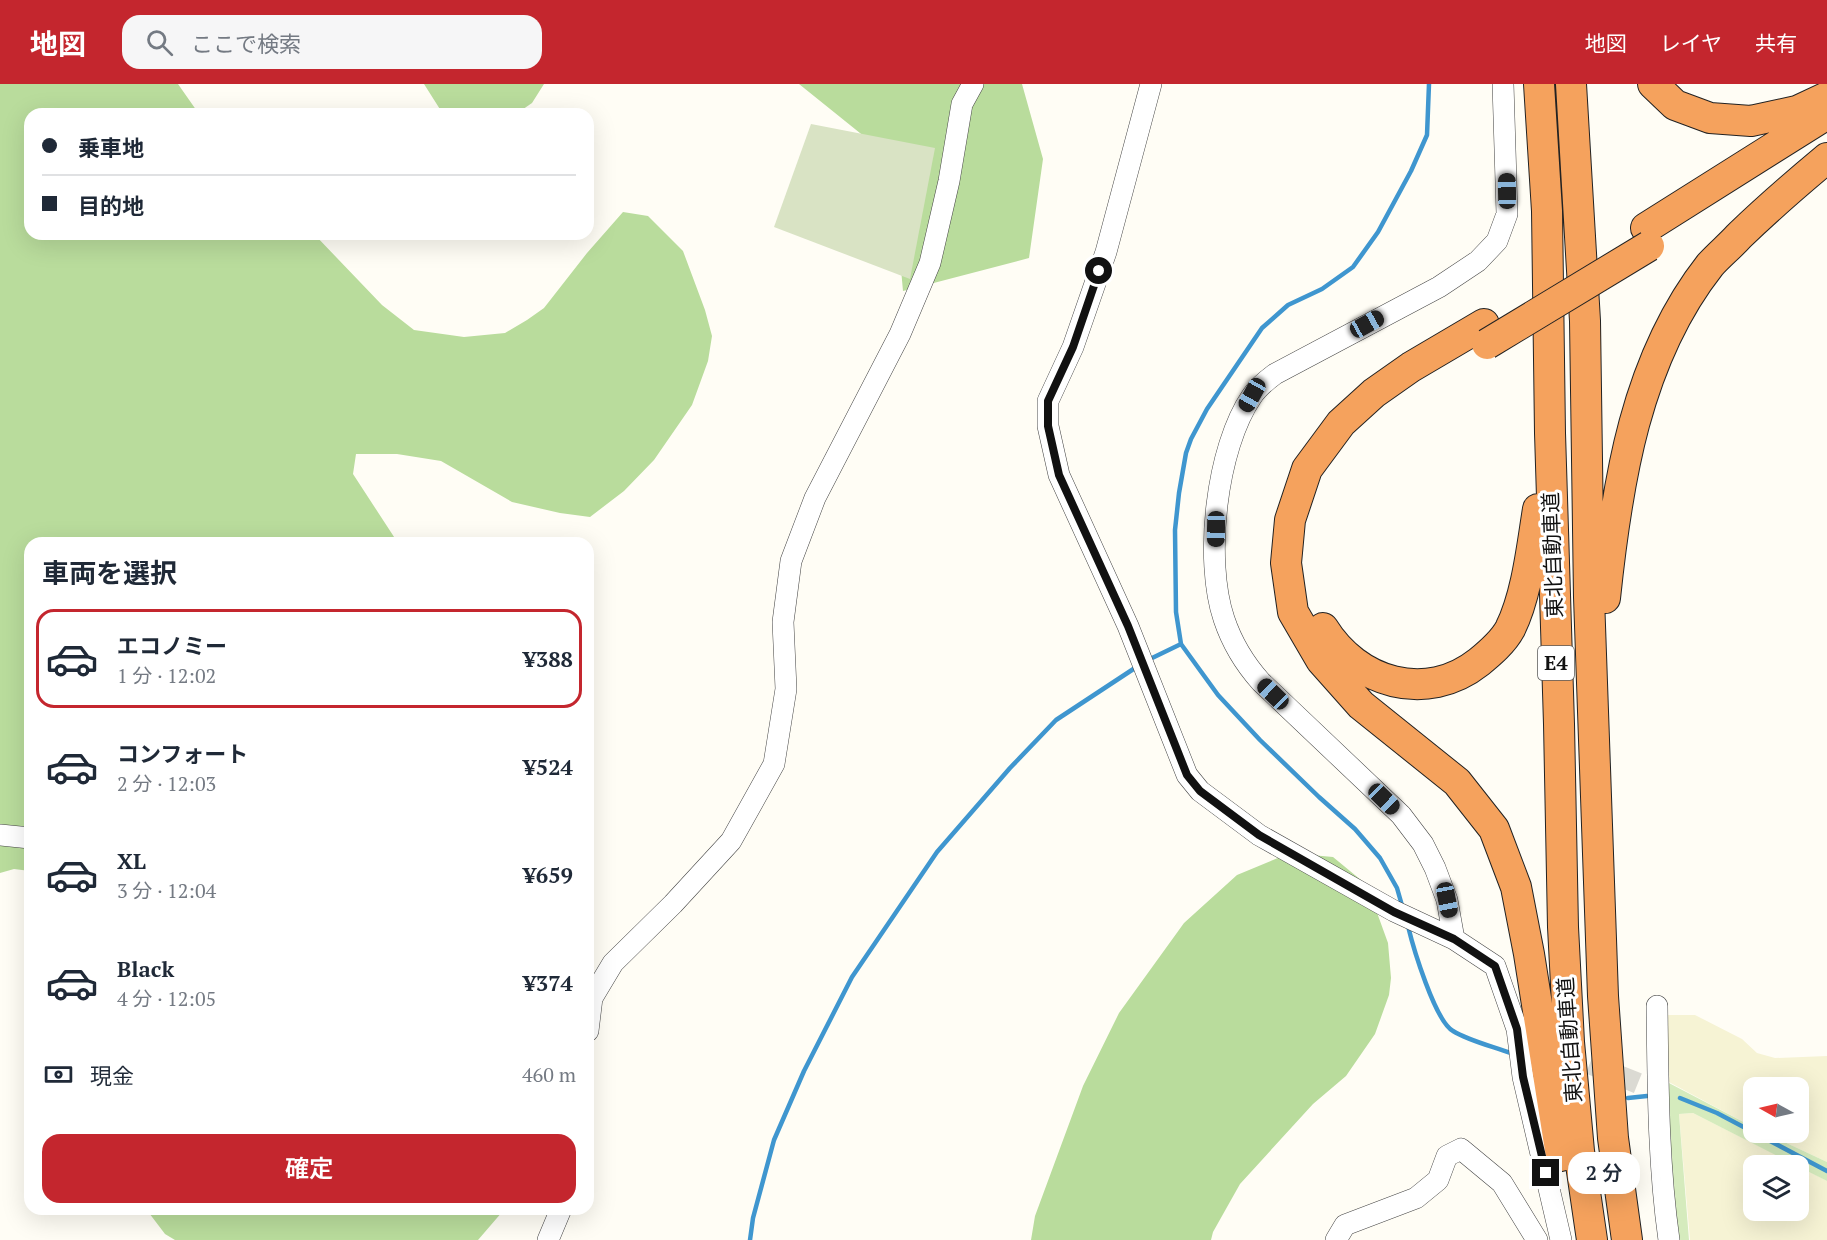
<!DOCTYPE html>
<html lang="ja">
<meta charset="utf-8">
<style>
:root{--surface:#fff;--page:#f6f6f7;--text:#1f2937;--muted:#747a83;--line:#e0e1e3;--accent:#c4262e}
body{margin:0;font-family:"PT Serif","Noto Sans JP",serif;background:var(--page);color:var(--text);height:100vh;display:flex;flex-direction:column;font-size:22px;white-space:nowrap}
*{box-sizing:border-box;margin:0}
p{font-size:20px;color:var(--muted)}
.icon{flex:none;width:33px;height:33px;fill:none;stroke:currentColor;stroke-width:2;stroke-linecap:round;stroke-linejoin:round}
.map{position:relative;flex:1;overflow:hidden}
.details{position:absolute;left:24px;top:453px;width:570px;height:678px;display:flex;flex-direction:column;background:var(--surface);border-radius:18px;box-shadow:0 6px 24px #0002}
.details>*{flex:none}
.guide{position:absolute;left:24px;top:24px;width:570px;height:132px;border-radius:18px;box-shadow:0 6px 24px #0002;display:grid;align-content:center;height:132px;padding:0 18px;background:var(--surface)}
.needle{width:39px;rotate:278deg}
.tools{position:absolute;left:1743px;top:993px;display:grid;gap:12px}
.tools a{display:grid;place-items:center;width:66px;height:66px;border-radius:12px;background:var(--surface);box-shadow:0 6px 24px #0002;font-size:30px}
.end{position:absolute;width:27px;height:27px;margin:-14px;border:8px solid #111;background:#fff;box-shadow:0 0 0 3px #fff}
.from{border-radius:50%}
.bubble{position:absolute;height:42px;border-radius:18px;background:var(--surface);box-shadow:0 6px 24px #0002;font-size:20px;font-weight:600;line-height:42px;text-align:center}
.car{position:absolute;width:18px;height:36px;margin:-18px -9px;border-radius:8px;box-shadow:0 0 4px 2px #0007;background:linear-gradient(#222 24%,#8ab4d8 0 40%,#222 0 76%,#8ab4d8 0 86%,#222 0)}
.guide b{display:flex;align-items:center;gap:21px;height:57px;font-size:22px}
.guide b+b{border-top:2px solid var(--line)}
.guide i{width:15px;height:15px;background:var(--text)}
ul{padding:0;list-style:none}
li{display:flex;align-items:center;gap:18px;height:99px;margin:0 12px 9px;padding:0 6px;border:3px solid transparent;border-radius:18px}
li div{flex:1}
li b{display:block;font-size:22px}
li em{font-style:normal;font-weight:600}
li.on{border-color:var(--accent)}
li>.icon{width:54px;height:54px;stroke-width:1.5}
h2{padding:0 18px;font-size:27px;line-height:72px}
.pay{display:flex;align-items:center;gap:15px;height:66px;padding:0 18px;font-size:22px}
.pay p{margin-inline-start:auto}
.button{display:flex;gap:12px;margin-top:auto;padding:12px 18px}
.button a{flex:1;height:69px;border-radius:18px;background:var(--accent);color:#fff;font-size:24px;font-weight:600;line-height:69px;text-align:center}
header{display:flex;align-items:center;gap:36px;box-sizing:border-box;height:84px;padding:0 30px;background:var(--accent);color:#fff}
header strong{font-size:28px}
nav{display:flex;gap:33px;margin-inline-start:auto;font-size:21px}
.search{width:420px;height:54px;background:var(--page);display:flex;align-items:center;gap:15px;box-sizing:border-box;padding:0 21px;border-radius:18px;color:var(--muted);font-size:22px}
.map>svg:first-child{display:block}
.farmland{fill:#f6f3d4}
.green{fill:#d5ebbd}
.forest{fill:#b9dc9c}
.cemetery{fill:#d9e3c4}
.lines{fill:none;stroke-linecap:round;stroke-linejoin:round}
.stream{stroke:#3f96cf;stroke-width:4.5}
.minor-tunnel{stroke:#dbdad3;stroke-width:21;stroke-dasharray:21 10;stroke-linecap:butt}
.minor-casing{stroke:#444;stroke-width:22}
.highway-casing{stroke:#222;stroke-width:32}
.minor{stroke:#fff;stroke-width:21}
.highway{stroke:#f5a25d;stroke-width:30}
.highway-bridge-casing{stroke:#222;stroke-width:32;stroke-linecap:butt}
.highway-bridge{stroke:#f5a25d;stroke-width:30}
.route{stroke:#111;stroke-width:8}
.labels{text-anchor:middle;stroke-width:6;stroke-linejoin:round;paint-order:stroke}
.shield{fill:#fff;stroke:#585858;stroke-width:1.5}
.shield-label{font-size:20px;font-weight:bold;fill:#111}
.street-label{font-size:21px;fill:#111;stroke:#fff}
</style>
<header>
<strong>地図</strong>
<div class="search"><svg class="icon" aria-label="search" viewBox="0 0 24 24"><circle cx="10" cy="10" r="6"/><path d="M15 15l6 6"/></svg>ここで検索</div>
<nav><a>地図</a><a>レイヤ</a><a>共有</a></nav>
</header>
<div class="map">
<svg width="1827" height="1156" viewBox="0 0 1827 1156">
<rect width="100%" height="100%" fill="#fffdf5"/>
<!-- farmland -->
<path class="farmland" d="M 1667,931 L 1695,931 L 1742,955 L 1757,969 L 1775,974 L 1827,972 L 1827,1078 L 1765,1049 L 1798,1048 L 1798,1004 L 1754,1004 L 1753,1043 L 1667,997 Z
M 1693,1029 L 1797,1081 L 1754,1082 L 1754,1126 L 1798,1126 L 1799,1082 L 1827,1097 L 1827,1156 L 1690,1156 L 1679,1030 Z"/>
<!-- green -->
<path class="green" d="M 1667,998 L 1753,1043 L 1754,1048 L 1765,1049 L 1827,1078 L 1827,1097 L 1693,1029 L 1679,1030 L 1689,1156 L 1676,1156 Z"/>
<!-- forest -->
<path class="forest" d="M 0,0 L 178,0 L 199,30 L 30,30 L 30,150 L 314,150 L 382,221 L 414,246 L 464,253 L 505,249 L 527,236 L 544,224 L 587,169 L 623,128 L 648,132 L 683,167 L 705,226 L 712,252 L 708,277 L 692,321 L 654,376 L 624,407 L 590,433 L 560,429 L 512,418 L 441,377 L 397,370 L 356,370 L 353,390 L 398,459 L 30,459 L 30,787 L 14,785 L 0,789 Z
M 424,0 L 544,0 L 532,19 L 516,30 L 443,30 Z
M 799,0 L 1022,0 L 1043,75 L 1029,174 L 903,207 L 891,74 Z
M 1290,769 L 1333,773 L 1367,801 L 1388,859 L 1391,894 L 1389,911 L 1375,950 L 1346,992 L 1313,1020 L 1240,1100 L 1213,1148 L 1211,1156 L 1031,1156 L 1035,1132 L 1083,1002 L 1119,929 L 1184,839 L 1237,791 Z
M 146,1125 L 502,1125 L 503,1127 L 478,1156 L 175,1156 L 165,1150 Z"/>
<!-- cemetery -->
<path class="cemetery" d="M 811,40 L 935,64 L 910,195 L 774,143 Z"/>
<g class="lines">
<!-- stream -->
<path class="stream" d="M 1148,576 L 1181,560
M 1403,825 L 1397,804 L 1380,774 L 1355,745 L 1319,713 L 1260,656 L 1218,611 L 1181,560 L 1176,528 L 1175,446 L 1179,409 L 1186,369 L 1191,355 L 1207,325 L 1262,244 L 1288,221 L 1322,205 L 1353,183 L 1378,148 L 1411,87 L 1427,51 L 1429,0
M 1408,842 C 1413,863 1435,937 1453,947 C 1469,957 1495,963 1513,970
M 1628,1014 L 1647,1012
M 1680,1014 L 1717,1029 L 1827,1087
M 750,1156 L 753,1134 L 774,1056 L 804,987 L 852,893 L 937,768 L 1010,684 L 1056,636 L 1138,582"/>
<!-- minor-tunnel -->
<path class="minor-tunnel" d="M 1561,968 L 1642,1001"/>
<!-- minor casing -->
<g class="minor-casing">
<path id="minor" d="M 1151,0 L 1106,168 L 1073,263 L 1048,317 L 1048,342 L 1059,391 L 1128,542 L 1187,691 L 1200,707 L 1259,751 L 1394,827 L 1454,855 L 1495,882 L 1517,945 L 1523,993 L 1561,1156
M 0,751 L 30,754
M 1454,855 L 1447,816 L 1435,784 L 1423,760 L 1401,731 L 1261,598 C 1244,579 1232,559 1224,535 C 1204,476 1216,364 1252,312 C 1258,303 1267,296 1275,290 L 1439,203 L 1478,177 L 1497,157 L 1507,130 L 1503,0
M 1657,922 C 1658,999 1658,1079 1669,1156
M 588,947 L 592,914 L 613,879 L 673,820 L 731,757 L 774,680 L 786,605 L 783,538 L 791,477 L 815,414 L 900,250 L 930,179 L 949,97 L 962,20 L 973,0
M 548,1156 L 561,1125
M 1336,1156 L 1345,1141 L 1416,1114 L 1438,1096 L 1447,1072 L 1461,1065 L 1502,1099 L 1537,1156"/>
</g>
<!-- highway casing -->
<g class="highway-casing">
<path id="highway" d="M 1539,0 L 1547,127 L 1550,349 L 1559,640 L 1563,843 L 1569,958 L 1579,1067 L 1592,1156
M 1571,0 L 1585,237 L 1589,513 L 1603,912 L 1613,1054 L 1627,1156
M 1653,0 L 1675,21 L 1710,34 L 1751,37 L 1797,27 L 1827,13
M 1646,144 L 1827,30
M 1484,240 L 1411,283 L 1374,309 L 1341,339 L 1307,385 L 1290,436 L 1286,479 L 1293,528 L 1321,576 L 1361,621 L 1457,698 L 1494,745 L 1516,803 L 1529,870 L 1561,1072
M 1605,514 C 1617,399 1636,275 1710,181 C 1719,171 1730,162 1739,152 C 1767,125 1797,99 1827,74
M 1323,544 C 1357,599 1426,620 1479,578 C 1490,569 1503,558 1510,545 C 1527,511 1532,462 1538,425"/>
</g>
<!-- minor -->
<use href="#minor" class="minor"/>
<!-- highway -->
<use href="#highway" class="highway"/>
<!-- highway-bridge casing -->
<g class="highway-bridge-casing">
<path id="highway-bridge" d="M 1487,260 L 1649,162"/>
</g>
<!-- highway-bridge -->
<use href="#highway-bridge" class="highway-bridge"/>
</g>
<g class="lines">
<!-- route -->
<path class="route" d="M 1099,187 L 1073,263 L 1048,317 L 1048,342 L 1059,391 L 1128,542 L 1187,691 L 1200,707 L 1259,751 L 1394,828 L 1454,855 L 1495,882 L 1517,945 L 1523,993 L 1546,1089"/>
</g>
<g class="labels">
<!-- shield labels -->
<rect class="shield" x="1538" y="562" width="36" height="34" rx="4.5"/>
<g class="shield-label">
<text x="1556" y="586">E4</text>
</g>
<!-- street labels -->
<g class="street-label">
<text transform="translate(1553 471) rotate(-92)" y="7">東北自動車道</text>
<text transform="translate(1570 956) rotate(-94)" y="7">東北自動車道</text>
</g>
</g>
</svg>
<div class="tools">
<a><svg class="needle" viewBox="-14 -14 28 28"><path d="M0-13l5 13h-10z" fill="#e53935"/><path d="M0 13l5-13h-10z" fill="#747a83"/></svg></a>
<a><svg class="icon" aria-label="layers" viewBox="0 0 24 24"><path d="M12 4l9 5-9 5-9-5zM3 14l9 5 9-5"/></svg></a>
</div>
<i class="end from" style="left:1099px;top:187px"></i>
<i class="end" style="left:1546px;top:1089px"></i>
<div class="bubble" style="left:1568px;top:1068px;width:72px">2 分</div>
<i class="car" style="left:1507px;top:107px;rotate:359deg"></i>
<i class="car" style="left:1367px;top:240px;rotate:61deg"></i>
<i class="car" style="left:1252px;top:311px;rotate:209deg"></i>
<i class="car" style="left:1216px;top:445px;rotate:181deg"></i>
<i class="car" style="left:1273px;top:610px;rotate:314deg"></i>
<i class="car" style="left:1384px;top:715px;rotate:134deg"></i>
<i class="car" style="left:1447px;top:816px;rotate:169deg"></i>
<div class="guide">
<b><i class="from"></i>乗車地</b>
<b><i></i>目的地</b>
</div>
<section class="details">
<h2>車両を選択</h2>
<ul>
<li class="on"><svg class="icon" aria-label="car" viewBox="0 0 24 24"><path d="M5 17H2v-5l4-1 3-4h7l3 4 3 1v5h-3M9 17h6M6 11h13"/><circle cx="7" cy="17" r="2"/><circle cx="17" cy="17" r="2"/></svg><div><b>エコノミー</b><p>1 分 · 12:02</p></div><em>¥388</em></li>
<li><svg class="icon" aria-label="car" viewBox="0 0 24 24"><path d="M5 17H2v-5l4-1 3-4h7l3 4 3 1v5h-3M9 17h6M6 11h13"/><circle cx="7" cy="17" r="2"/><circle cx="17" cy="17" r="2"/></svg><div><b>コンフォート</b><p>2 分 · 12:03</p></div><em>¥524</em></li>
<li><svg class="icon" aria-label="car" viewBox="0 0 24 24"><path d="M5 17H2v-5l4-1 3-4h7l3 4 3 1v5h-3M9 17h6M6 11h13"/><circle cx="7" cy="17" r="2"/><circle cx="17" cy="17" r="2"/></svg><div><b>XL</b><p>3 分 · 12:04</p></div><em>¥659</em></li>
<li><svg class="icon" aria-label="car" viewBox="0 0 24 24"><path d="M5 17H2v-5l4-1 3-4h7l3 4 3 1v5h-3M9 17h6M6 11h13"/><circle cx="7" cy="17" r="2"/><circle cx="17" cy="17" r="2"/></svg><div><b>Black</b><p>4 分 · 12:05</p></div><em>¥374</em></li>
</ul>
<div class="pay"><svg class="icon" aria-label="cash" viewBox="0 0 24 24"><path d="M3 7h18v10H3z"/><circle cx="12" cy="12" r="2"/></svg>現金<p>460 m</p></div>
<div class="button"><a>確定</a></div>
</section>
</div>
